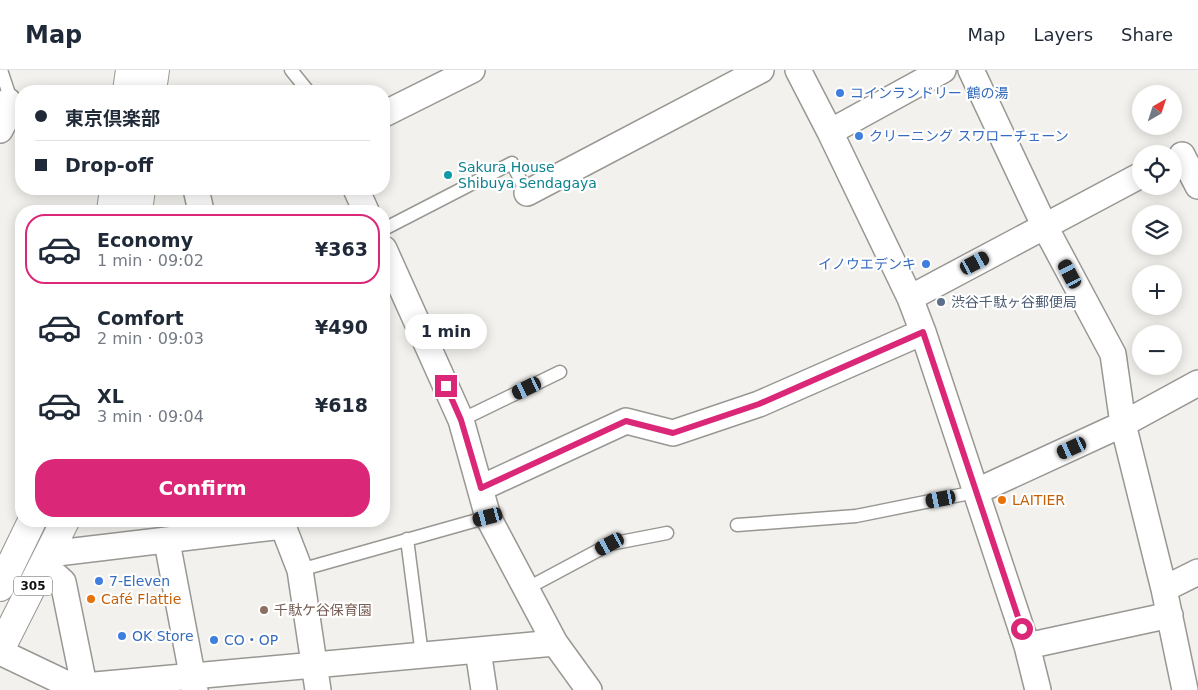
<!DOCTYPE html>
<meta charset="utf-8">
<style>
:root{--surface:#fff;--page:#f2f2f3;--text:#1f2937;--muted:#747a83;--line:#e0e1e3;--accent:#db2777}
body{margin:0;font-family:"DejaVu Sans","Noto Sans JP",sans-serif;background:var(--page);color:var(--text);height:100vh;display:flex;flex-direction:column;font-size:19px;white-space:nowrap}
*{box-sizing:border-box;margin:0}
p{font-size:16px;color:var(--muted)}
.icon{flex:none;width:28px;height:28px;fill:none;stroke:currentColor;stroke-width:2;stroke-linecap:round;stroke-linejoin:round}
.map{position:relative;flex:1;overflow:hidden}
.drawer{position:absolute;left:15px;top:135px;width:375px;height:322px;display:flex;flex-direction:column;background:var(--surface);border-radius:20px;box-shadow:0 2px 12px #0003}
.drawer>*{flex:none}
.top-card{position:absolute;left:15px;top:15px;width:375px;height:110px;border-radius:20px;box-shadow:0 2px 12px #0003;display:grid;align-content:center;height:110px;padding:0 20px;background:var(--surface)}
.needle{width:32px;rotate:39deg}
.tools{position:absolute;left:1132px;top:15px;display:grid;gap:10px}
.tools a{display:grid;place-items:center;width:50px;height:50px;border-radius:50%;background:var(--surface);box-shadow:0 2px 12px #0003;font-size:25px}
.end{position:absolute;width:22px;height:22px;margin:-11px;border:6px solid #db2777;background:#fff;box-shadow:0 0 0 2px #fff}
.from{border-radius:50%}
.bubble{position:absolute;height:35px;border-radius:18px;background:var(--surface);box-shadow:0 2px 12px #0003;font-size:16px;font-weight:700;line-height:35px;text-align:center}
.car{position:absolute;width:15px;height:30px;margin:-15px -8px;border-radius:6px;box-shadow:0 0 4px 1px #0007;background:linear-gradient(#222 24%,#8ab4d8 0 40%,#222 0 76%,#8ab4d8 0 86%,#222 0)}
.top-card b{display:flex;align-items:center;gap:18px;height:48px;font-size:19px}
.top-card b+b{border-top:1px solid var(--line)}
.top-card i{width:12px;height:12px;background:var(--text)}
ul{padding:9px 0 0;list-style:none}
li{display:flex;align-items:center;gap:15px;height:70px;margin:0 10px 8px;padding:0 10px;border:2px solid transparent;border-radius:20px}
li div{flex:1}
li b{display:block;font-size:19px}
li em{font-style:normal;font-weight:700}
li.selected{border-color:var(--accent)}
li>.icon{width:45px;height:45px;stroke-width:1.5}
.button{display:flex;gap:10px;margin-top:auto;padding:10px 20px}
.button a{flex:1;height:58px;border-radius:20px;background:var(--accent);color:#fff;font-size:20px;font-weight:700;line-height:58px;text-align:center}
header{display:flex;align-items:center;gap:30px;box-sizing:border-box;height:70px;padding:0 25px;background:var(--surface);border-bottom:1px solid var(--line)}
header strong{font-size:24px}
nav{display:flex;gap:28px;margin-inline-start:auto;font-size:18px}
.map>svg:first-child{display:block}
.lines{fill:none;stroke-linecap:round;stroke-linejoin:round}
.service-casing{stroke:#999793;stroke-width:15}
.minor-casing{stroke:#999793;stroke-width:28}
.primary-casing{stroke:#999793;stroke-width:30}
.service{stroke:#fff;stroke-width:12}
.minor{stroke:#fff;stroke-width:25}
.primary{stroke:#fff;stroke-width:28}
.route{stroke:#db2777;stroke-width:6}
.shop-dot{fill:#3f7fe0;stroke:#fff;stroke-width:2}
.culture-dot{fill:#0f9aa8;stroke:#fff;stroke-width:2}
.service-dot{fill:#5c6f8a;stroke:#fff;stroke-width:2}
.food-dot{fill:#e8710a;stroke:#fff;stroke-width:2}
.education-dot{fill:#8d6e63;stroke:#fff;stroke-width:2}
.labels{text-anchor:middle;stroke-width:4.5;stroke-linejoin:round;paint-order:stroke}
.shield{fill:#fff;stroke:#595858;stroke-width:1}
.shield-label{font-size:12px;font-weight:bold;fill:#121110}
.shop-label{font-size:14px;fill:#366cbe;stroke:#fff;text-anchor:start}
.culture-label{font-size:14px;fill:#0d838f;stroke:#fff;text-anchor:start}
.service-label{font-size:14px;fill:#4e5e75;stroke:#fff;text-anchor:start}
.food-label{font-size:14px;fill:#c56008;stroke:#fff;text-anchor:start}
.education-label{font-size:14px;fill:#785e54;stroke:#fff;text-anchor:start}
</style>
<header>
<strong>Map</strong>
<nav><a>Map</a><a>Layers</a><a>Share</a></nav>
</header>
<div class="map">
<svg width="1198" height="620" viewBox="0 0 1198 620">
<rect width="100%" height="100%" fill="#f3f1ed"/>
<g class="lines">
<!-- service casing -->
<g class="service-casing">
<path id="service" d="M 1,0 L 8,21 L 8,31
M 291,0 L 308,21
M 384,159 L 512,93 L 527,123
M 461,350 L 560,302
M 737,455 L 856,446 L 975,422
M 407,469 L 422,585
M 300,500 L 488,447
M 524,520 L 610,474 L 667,463"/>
</g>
<!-- minor casing -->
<g class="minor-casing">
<path id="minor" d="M 798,0 L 830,62 L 910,228 L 923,262 L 1027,576 L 1038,620
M 971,0 L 1044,155 L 1113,284 L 1123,354 L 1164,519 L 1185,620
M 384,44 L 472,0
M 0,60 L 8,45 L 8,31
M 830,62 L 943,0
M 1182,85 L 1198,116
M 196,119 L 201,141
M 356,119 L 366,141
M 527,123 L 761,0
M 384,179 L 461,350 L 488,447 L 555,573 L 589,620
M 910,228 L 1141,105
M 481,418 L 626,351 L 673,363 L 759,334 L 923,262
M 975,422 L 1123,354 L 1198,313
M 281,451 L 300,500 L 318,620
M 167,472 L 195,620
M 49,484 L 283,456
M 43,494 L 63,512 L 85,620
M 1164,519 L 1198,502
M 1027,576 L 1170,545
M 478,580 L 484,620
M 0,582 L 65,613 L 84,616 L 555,573"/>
</g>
<!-- primary casing -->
<g class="primary-casing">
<path id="primary" d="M 127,21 L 130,0
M 152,21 L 155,0
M 111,141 L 114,119
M 138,141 L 141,119
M 0,517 L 32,451
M 0,580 L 65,451"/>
</g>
<!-- service -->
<use href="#service" class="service"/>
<!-- minor -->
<use href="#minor" class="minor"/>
<!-- primary -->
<use href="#primary" class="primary"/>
</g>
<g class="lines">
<!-- route -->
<path class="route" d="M 446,316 L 461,350 L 481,418 L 626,351 L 673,363 L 759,334 L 923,262 L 1022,559"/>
</g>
<!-- markers -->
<g class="shop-dot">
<circle cx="840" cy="23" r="5"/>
<circle cx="859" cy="66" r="5"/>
<circle cx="926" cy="194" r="5"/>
<circle cx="99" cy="511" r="5"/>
<circle cx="122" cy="566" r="5"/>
<circle cx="214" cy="570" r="5"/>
</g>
<circle class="culture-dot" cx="448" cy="105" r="5"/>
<circle class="service-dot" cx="941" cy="232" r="5"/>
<g class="food-dot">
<circle cx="1002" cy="430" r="5"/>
<circle cx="91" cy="529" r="5"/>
</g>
<circle class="education-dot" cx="264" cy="540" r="5"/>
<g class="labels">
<!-- shield labels -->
<rect class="shield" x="14" y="506.5" width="38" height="19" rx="4"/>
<g class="shield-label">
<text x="33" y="520">305</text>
</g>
<!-- shop labels -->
<g class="shop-label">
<text x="850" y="28">コインランドリー 鶴の湯</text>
<text x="869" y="71">クリーニング スワローチェーン</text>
<text x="916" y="199" text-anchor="end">イノウエデンキ</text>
<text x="109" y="516">7-Eleven</text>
<text x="132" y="571">OK Store</text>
<text x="224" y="575">CO・OP</text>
</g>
<!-- culture labels -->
<g class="culture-label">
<text x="458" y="102">Sakura House<tspan x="458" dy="16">Shibuya Sendagaya</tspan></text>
</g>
<!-- service labels -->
<g class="service-label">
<text x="951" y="237">渋谷千駄ヶ谷郵便局</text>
</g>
<!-- food labels -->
<g class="food-label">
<text x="1012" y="435">LAITIER</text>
<text x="101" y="534">Café Flattie</text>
</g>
<!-- education labels -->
<g class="education-label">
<text x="274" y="545">千駄ケ谷保育園</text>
</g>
</g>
</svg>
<div class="tools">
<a><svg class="needle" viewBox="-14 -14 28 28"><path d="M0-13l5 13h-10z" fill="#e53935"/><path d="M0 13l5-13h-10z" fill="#747a83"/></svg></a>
<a><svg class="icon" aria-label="locate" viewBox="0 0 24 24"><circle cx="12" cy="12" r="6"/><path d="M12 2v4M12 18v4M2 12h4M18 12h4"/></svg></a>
<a><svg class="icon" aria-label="layers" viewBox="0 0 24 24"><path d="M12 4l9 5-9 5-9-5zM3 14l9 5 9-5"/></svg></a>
<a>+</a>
<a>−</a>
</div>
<i class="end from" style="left:1022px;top:559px"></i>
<i class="end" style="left:446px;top:316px"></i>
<div class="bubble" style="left:405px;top:244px;width:82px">1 min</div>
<i class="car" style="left:975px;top:193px;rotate:62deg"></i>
<i class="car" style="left:1070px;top:204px;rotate:332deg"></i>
<i class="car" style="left:527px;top:318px;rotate:244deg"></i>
<i class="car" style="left:1072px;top:378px;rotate:245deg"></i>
<i class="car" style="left:941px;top:429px;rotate:259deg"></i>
<i class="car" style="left:488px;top:447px;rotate:255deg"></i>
<i class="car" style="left:610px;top:474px;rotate:242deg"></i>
<div class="top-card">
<b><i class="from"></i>東京倶楽部</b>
<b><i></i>Drop-off</b>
</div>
<section class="drawer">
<ul>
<li class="selected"><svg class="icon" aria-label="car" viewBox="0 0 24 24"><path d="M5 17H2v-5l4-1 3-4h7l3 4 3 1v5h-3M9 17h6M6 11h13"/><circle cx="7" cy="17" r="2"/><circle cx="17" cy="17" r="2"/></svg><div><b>Economy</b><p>1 min · 09:02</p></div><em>¥363</em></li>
<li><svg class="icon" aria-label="car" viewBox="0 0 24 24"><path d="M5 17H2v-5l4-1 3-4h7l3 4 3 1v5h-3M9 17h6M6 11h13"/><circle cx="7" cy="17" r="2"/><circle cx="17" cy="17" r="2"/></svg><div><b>Comfort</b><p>2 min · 09:03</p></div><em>¥490</em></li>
<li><svg class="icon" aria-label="car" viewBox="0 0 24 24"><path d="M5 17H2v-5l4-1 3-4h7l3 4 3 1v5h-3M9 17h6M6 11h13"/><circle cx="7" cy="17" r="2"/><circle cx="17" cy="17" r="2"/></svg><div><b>XL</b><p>3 min · 09:04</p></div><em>¥618</em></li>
</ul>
<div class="button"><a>Confirm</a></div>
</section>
</div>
